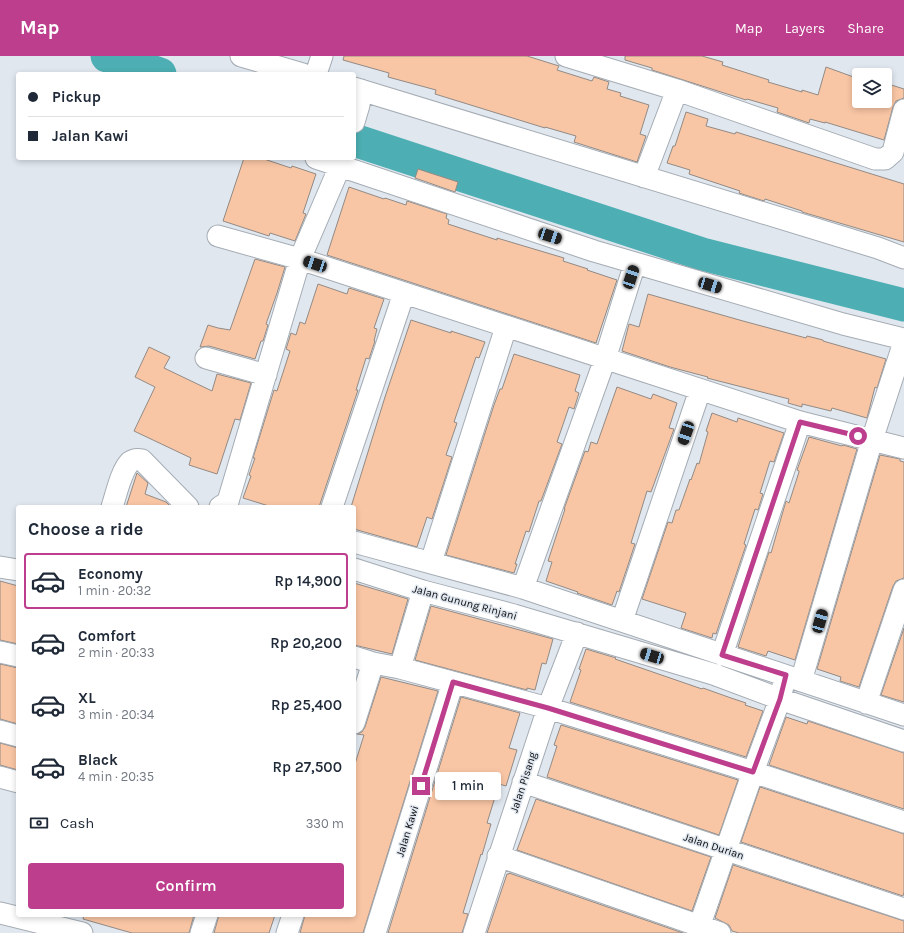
<!DOCTYPE html>
<meta charset="utf-8">
<style>
:root{--surface:#fff;--page:#f2f2f3;--text:#1f2937;--muted:#747a83;--line:#e0e1e3;--accent:#bc3e8c}
body{margin:0;font-family:Karla,sans-serif;background:var(--page);color:var(--text);height:100vh;display:flex;flex-direction:column;font-size:15px;white-space:nowrap}
*{box-sizing:border-box;margin:0}
p{font-size:13px;color:var(--muted)}
.icon{flex:none;width:22px;height:22px;fill:none;stroke:currentColor;stroke-width:2;stroke-linecap:round;stroke-linejoin:round}
.map{position:relative;flex:1;overflow:hidden}
.side{position:absolute;left:16px;top:449px;width:340px;height:412px;display:flex;flex-direction:column;background:var(--surface);border-radius:4px;box-shadow:0 2px 6px #0003}
.side>*{flex:none}
.hud{position:absolute;left:16px;top:16px;width:340px;height:88px;border-radius:4px;box-shadow:0 2px 6px #0003;display:grid;align-content:center;height:88px;padding:0 12px;background:var(--surface)}
.controls{position:absolute;left:852px;top:12px;display:grid;gap:8px}
.controls a{display:grid;place-items:center;width:40px;height:40px;border-radius:4px;background:var(--surface);box-shadow:0 2px 6px #0003;font-size:20px}
.end{position:absolute;width:18px;height:18px;margin:-9px;border:5px solid #bc3e8c;background:#fff;box-shadow:0 0 0 2px #fff}
.from{border-radius:50%}
.bubble{position:absolute;height:28px;border-radius:4px;background:var(--surface);box-shadow:0 2px 6px #0003;font-size:13px;font-weight:600;line-height:28px;text-align:center}
.car{position:absolute;width:12px;height:24px;margin:-12px -6px;border-radius:5px;box-shadow:0 0 3px 1px #0007;background:linear-gradient(#222 24%,#8ab4d8 0 40%,#222 0 76%,#8ab4d8 0 86%,#222 0)}
.hud b{display:flex;align-items:center;gap:14px;height:38px;font-size:15px}
.hud b+b{border-top:1px solid var(--line)}
.hud i{width:10px;height:10px;background:var(--text)}
ul{padding:0;list-style:none}
li{display:flex;align-items:center;gap:12px;height:56px;margin:0 8px 6px;padding:0 4px;border:2px solid transparent;border-radius:4px}
li div{flex:1}
li b{display:block;font-size:15px}
li em{font-style:normal;font-weight:600}
li.selected{border-color:var(--accent)}
li>.icon{width:36px;height:36px;stroke-width:1.5}
h2{padding:0 12px;font-size:18px;line-height:48px}
.pay{display:flex;align-items:center;gap:10px;height:44px;padding:0 12px;font-size:15px}
.pay p{margin-inline-start:auto}
.cta{display:flex;gap:8px;margin-top:auto;padding:8px 12px}
.cta a{flex:1;height:46px;border-radius:4px;background:var(--accent);color:#fff;font-size:16px;font-weight:600;line-height:46px;text-align:center}
header{display:flex;align-items:center;gap:24px;box-sizing:border-box;height:56px;padding:0 20px;background:var(--accent);color:#fff}
header strong{font-size:19px}
nav{display:flex;gap:22px;margin-inline-start:auto;font-size:14px}
.map>svg:first-child{display:block}
.lines{fill:none;stroke-linecap:round;stroke-linejoin:round}
.river{stroke:#4dafb3;stroke-width:33}
.building{fill:#f9c6a5;stroke:#938a84}
.minor-casing{stroke:#a5acb4;stroke-width:23}
.minor{stroke:#fff;stroke-width:21}
.route{stroke:#bc3e8c;stroke-width:5}
.labels{text-anchor:middle;stroke-width:3;stroke-linejoin:round;paint-order:stroke}
.street-label{font-size:11px;fill:#090b0e;stroke:#e0e7ef}
</style>
<header>
<strong>Map</strong>
<nav><a>Map</a><a>Layers</a><a>Share</a></nav>
</header>
<div class="map">
<svg width="904" height="877" viewBox="0 0 904 877">
<rect width="100%" height="100%" fill="#e0e7ef"/>
<g class="lines">
<!-- river -->
<path class="river" d="M 107,0 L 160,18
M 354,84 L 702,198 L 904,249"/>
</g>
<!-- building -->
<path class="building" d="M 344,0 L 527,0 L 559,10 L 557,14 L 592,25 L 594,21 L 609,26 L 607,33 L 621,37 L 620,40 L 649,49 L 640,78 L 646,80 L 637,106 L 574,86 L 576,80 L 545,71 L 545,72 L 435,38 L 436,34 L 388,21 L 389,17 L 343,4 Z
M 625,0 L 702,0 L 723,6 L 722,9 L 769,24 L 768,26 L 802,36 L 802,34 L 818,39 L 826,11 L 859,23 L 859,45 L 885,45 L 885,27 L 904,33 L 904,42 L 896,45 L 893,51 L 884,84 L 825,66 L 825,67 L 810,63 L 809,67 L 777,56 L 778,52 L 747,43 L 746,44 L 652,14 L 652,12 L 625,4 Z
M 686,56 L 708,63 L 706,70 L 735,78 L 736,76 L 904,128 L 904,186 L 802,156 L 802,155 L 765,143 L 764,145 L 739,137 L 740,135 L 689,118 L 690,114 L 667,107 L 673,90 L 675,90 Z
M 244,102 L 261,102 L 291,112 L 292,110 L 316,118 L 303,157 L 306,158 L 295,185 L 270,177 L 269,180 L 223,165 Z
M 418,113 L 458,126 L 455,136 L 415,122 Z
M 349,131 L 384,143 L 385,142 L 406,149 L 407,145 L 447,158 L 446,162 L 449,164 L 448,168 L 497,184 L 497,182 L 564,202 L 563,205 L 588,213 L 587,214 L 617,224 L 596,287 L 327,199 Z
M 255,203 L 285,211 L 277,237 L 266,268 L 268,269 L 263,285 L 261,285 L 255,303 L 209,290 L 200,291 L 208,269 L 218,272 L 230,274 Z
M 318,228 L 347,238 L 349,232 L 384,243 L 374,272 L 377,273 L 374,285 L 375,285 L 369,303 L 366,302 L 356,334 L 358,334 L 319,451 L 272,451 L 243,442 L 251,420 L 249,419 L 255,402 L 253,402 L 274,334 L 277,335 L 290,295 L 286,293 L 291,277 L 296,279 L 300,266 L 305,268 Z
M 648,238 L 743,265 L 806,282 L 807,280 L 823,284 L 823,285 L 886,303 L 877,332 L 875,331 L 867,362 L 832,352 L 831,355 L 802,348 L 802,351 L 788,347 L 789,343 L 707,322 L 708,321 L 670,311 L 622,295 L 629,268 L 639,271 Z
M 411,264 L 451,277 L 451,275 L 485,286 L 479,302 L 476,301 L 454,366 L 457,367 L 446,399 L 452,401 L 432,463 L 427,461 L 417,491 L 354,473 L 354,451 L 351,451 L 385,341 Z
M 149,291 L 170,301 L 164,312 L 212,335 L 217,318 L 251,327 L 240,364 L 235,363 L 217,418 L 189,409 L 191,402 L 134,375 L 155,331 L 135,321 Z
M 514,298 L 580,319 L 575,335 L 579,337 L 574,353 L 569,351 L 557,386 L 562,388 L 541,445 L 539,445 L 529,476 L 526,475 L 515,508 L 517,508 L 514,517 L 446,499 L 494,349 L 500,333 L 502,333 Z
M 617,331 L 651,343 L 653,338 L 677,347 L 669,372 L 674,373 L 651,436 L 647,435 L 631,487 L 635,488 L 619,536 L 617,535 L 612,549 L 577,537 L 578,536 L 546,525 L 552,506 L 548,505 L 565,453 L 564,453 L 585,395 L 588,396 L 591,386 L 597,388 Z
M 712,357 L 737,366 L 738,362 L 784,377 L 774,406 L 770,405 L 760,437 L 763,438 L 758,454 L 755,453 L 744,488 L 746,489 L 716,578 L 713,577 L 712,582 L 681,572 L 686,557 L 642,543 L 668,466 L 672,467 L 676,454 L 679,454 L 690,423 L 691,424 L 697,407 L 699,408 L 708,376 L 706,375 Z
M 809,381 L 842,390 L 843,389 L 857,393 L 795,604 L 768,595 L 766,600 L 738,591 L 769,496 L 771,497 L 786,445 L 789,447 L 799,416 L 799,415 L 797,414 Z
M 880,399 L 900,403 L 900,405 L 904,406 L 904,522 L 896,525 L 893,530 L 859,631 L 840,625 L 841,621 L 817,613 Z
M 137,417 L 148,427 L 145,438 L 166,446 L 171,451 L 126,451 Z
M 0,525 L 18,530 L 18,588 L 0,584 Z
M 354,527 L 408,543 L 392,598 L 354,589 Z
M 431,550 L 553,583 L 546,608 L 542,607 L 535,634 L 527,632 L 527,634 L 415,604 Z
M 904,572 L 904,646 L 881,639 Z
M 586,593 L 616,602 L 615,603 L 702,633 L 703,632 L 731,642 L 746,647 L 745,649 L 763,655 L 746,701 L 570,646 L 581,614 L 579,613 Z
M 0,608 L 18,612 L 18,668 L 0,663 Z
M 381,621 L 438,635 L 363,877 L 300,877 L 305,859 L 354,859 L 354,711 L 364,679 L 357,678 L 362,676 L 365,671 Z
M 461,641 L 520,657 L 509,692 L 517,694 L 506,730 L 499,728 L 487,767 L 491,768 L 482,799 L 481,798 L 463,857 L 468,858 L 462,877 L 388,877 Z
M 786,661 L 807,668 L 808,665 L 904,697 L 904,753 L 769,709 Z
M 561,669 L 738,724 L 719,779 L 547,721 L 557,690 L 554,689 Z
M 0,687 L 18,692 L 18,714 L 0,709 Z
M 760,731 L 904,778 L 904,836 L 903,840 L 741,786 Z
M 536,743 L 711,801 L 692,855 L 517,794 Z
M 733,809 L 904,865 L 904,877 L 739,877 L 732,875 L 729,869 L 715,862 Z
M 509,817 L 683,877 L 487,877 L 507,818 L 509,818 Z
M 84,859 L 194,859 L 189,877 L 132,877 L 83,863 Z
M 219,859 L 275,859 L 269,877 L 214,877 Z"/>
<g class="lines">
<!-- minor casing -->
<g class="minor-casing">
<path id="minor" d="M 241,0 L 303,18
M 566,0 L 677,34 L 875,103 L 885,103 L 893,96 L 904,54
M 316,18 L 322,0
M 354,32 L 878,192 L 904,202
M 354,66 L 359,49 L 361,34
M 343,102 L 340,110 L 594,195 L 843,268 L 904,283
M 644,121 L 677,34
M 218,180 L 300,203 L 800,366 L 904,392
M 206,302 L 266,319
M 112,451 C 116,439 121,415 130,406 C 134,403 138,403 142,404 L 188,451
M 220,451 L 228,446 L 229,442 L 300,203 L 340,110 L 316,102
M 332,451 L 404,237
M 354,486 L 523,532 L 904,659
M 431,506 L 506,271
M 0,511 L 18,514
M 354,513 L 423,535 L 514,559 L 713,618 L 780,643 L 904,685
M 523,532 L 605,303 L 635,207
M 622,565 L 700,334
M 0,596 L 18,600
M 722,599 L 800,366
M 354,601 L 373,607 L 400,612 L 548,652 L 753,716 L 904,766
M 400,612 L 423,535
M 801,625 L 872,384 L 904,286
M 866,647 L 904,534
M 354,667 L 373,607
M 0,675 L 18,680
M 0,721 L 18,726
M 523,726 L 904,853
M 498,800 L 720,877
M 0,857 L 82,877
M 201,877 L 207,859
M 287,877 L 293,859
M 375,877 L 453,626
M 474,877 L 548,652 L 577,577
M 697,877 L 753,716 L 780,643 L 783,630"/>
</g>
<!-- minor -->
<use href="#minor" class="minor"/>
</g>
<g class="lines">
<!-- route -->
<path class="route" d="M 421,730 L 453,626 L 548,652 L 753,716 L 780,643 L 786,619 L 722,599 L 800,366 L 858,380"/>
</g>
<g class="labels">
<!-- street labels -->
<g class="street-label">
<text transform="translate(465 546) rotate(15)" y="4">Jalan Gunung Rinjani</text>
<text transform="translate(523 726) rotate(-72)" y="4">Jalan Pisang</text>
<text transform="translate(407 775) rotate(-73)" y="4">Jalan Kawi</text>
<text transform="translate(714 790) rotate(18)" y="4">Jalan Durian</text>
</g>
</g>
</svg>
<div class="controls">
<a><svg class="icon" aria-label="layers" viewBox="0 0 24 24"><path d="M12 4l9 5-9 5-9-5zM3 14l9 5 9-5"/></svg></a>
</div>
<i class="end from" style="left:858px;top:380px"></i>
<i class="end" style="left:421px;top:730px"></i>
<div class="bubble" style="left:435px;top:716px;width:66px">1 min</div>
<i class="car" style="left:550px;top:180px;rotate:108deg"></i>
<i class="car" style="left:315px;top:208px;rotate:288deg"></i>
<i class="car" style="left:631px;top:221px;rotate:18deg"></i>
<i class="car" style="left:710px;top:229px;rotate:107deg"></i>
<i class="car" style="left:686px;top:377px;rotate:199deg"></i>
<i class="car" style="left:820px;top:565px;rotate:16deg"></i>
<i class="car" style="left:652px;top:600px;rotate:287deg"></i>
<div class="hud">
<b><i class="from"></i>Pickup</b>
<b><i></i>Jalan Kawi</b>
</div>
<section class="side">
<h2>Choose a ride</h2>
<ul>
<li class="selected"><svg class="icon" aria-label="car" viewBox="0 0 24 24"><path d="M5 17H2v-5l4-1 3-4h7l3 4 3 1v5h-3M9 17h6M6 11h13"/><circle cx="7" cy="17" r="2"/><circle cx="17" cy="17" r="2"/></svg><div><b>Economy</b><p>1 min · 20:32</p></div><em>Rp 14,900</em></li>
<li><svg class="icon" aria-label="car" viewBox="0 0 24 24"><path d="M5 17H2v-5l4-1 3-4h7l3 4 3 1v5h-3M9 17h6M6 11h13"/><circle cx="7" cy="17" r="2"/><circle cx="17" cy="17" r="2"/></svg><div><b>Comfort</b><p>2 min · 20:33</p></div><em>Rp 20,200</em></li>
<li><svg class="icon" aria-label="car" viewBox="0 0 24 24"><path d="M5 17H2v-5l4-1 3-4h7l3 4 3 1v5h-3M9 17h6M6 11h13"/><circle cx="7" cy="17" r="2"/><circle cx="17" cy="17" r="2"/></svg><div><b>XL</b><p>3 min · 20:34</p></div><em>Rp 25,400</em></li>
<li><svg class="icon" aria-label="car" viewBox="0 0 24 24"><path d="M5 17H2v-5l4-1 3-4h7l3 4 3 1v5h-3M9 17h6M6 11h13"/><circle cx="7" cy="17" r="2"/><circle cx="17" cy="17" r="2"/></svg><div><b>Black</b><p>4 min · 20:35</p></div><em>Rp 27,500</em></li>
</ul>
<div class="pay"><svg class="icon" aria-label="cash" viewBox="0 0 24 24"><path d="M3 7h18v10H3z"/><circle cx="12" cy="12" r="2"/></svg>Cash<p>330 m</p></div>
<div class="cta"><a>Confirm</a></div>
</section>
</div>
